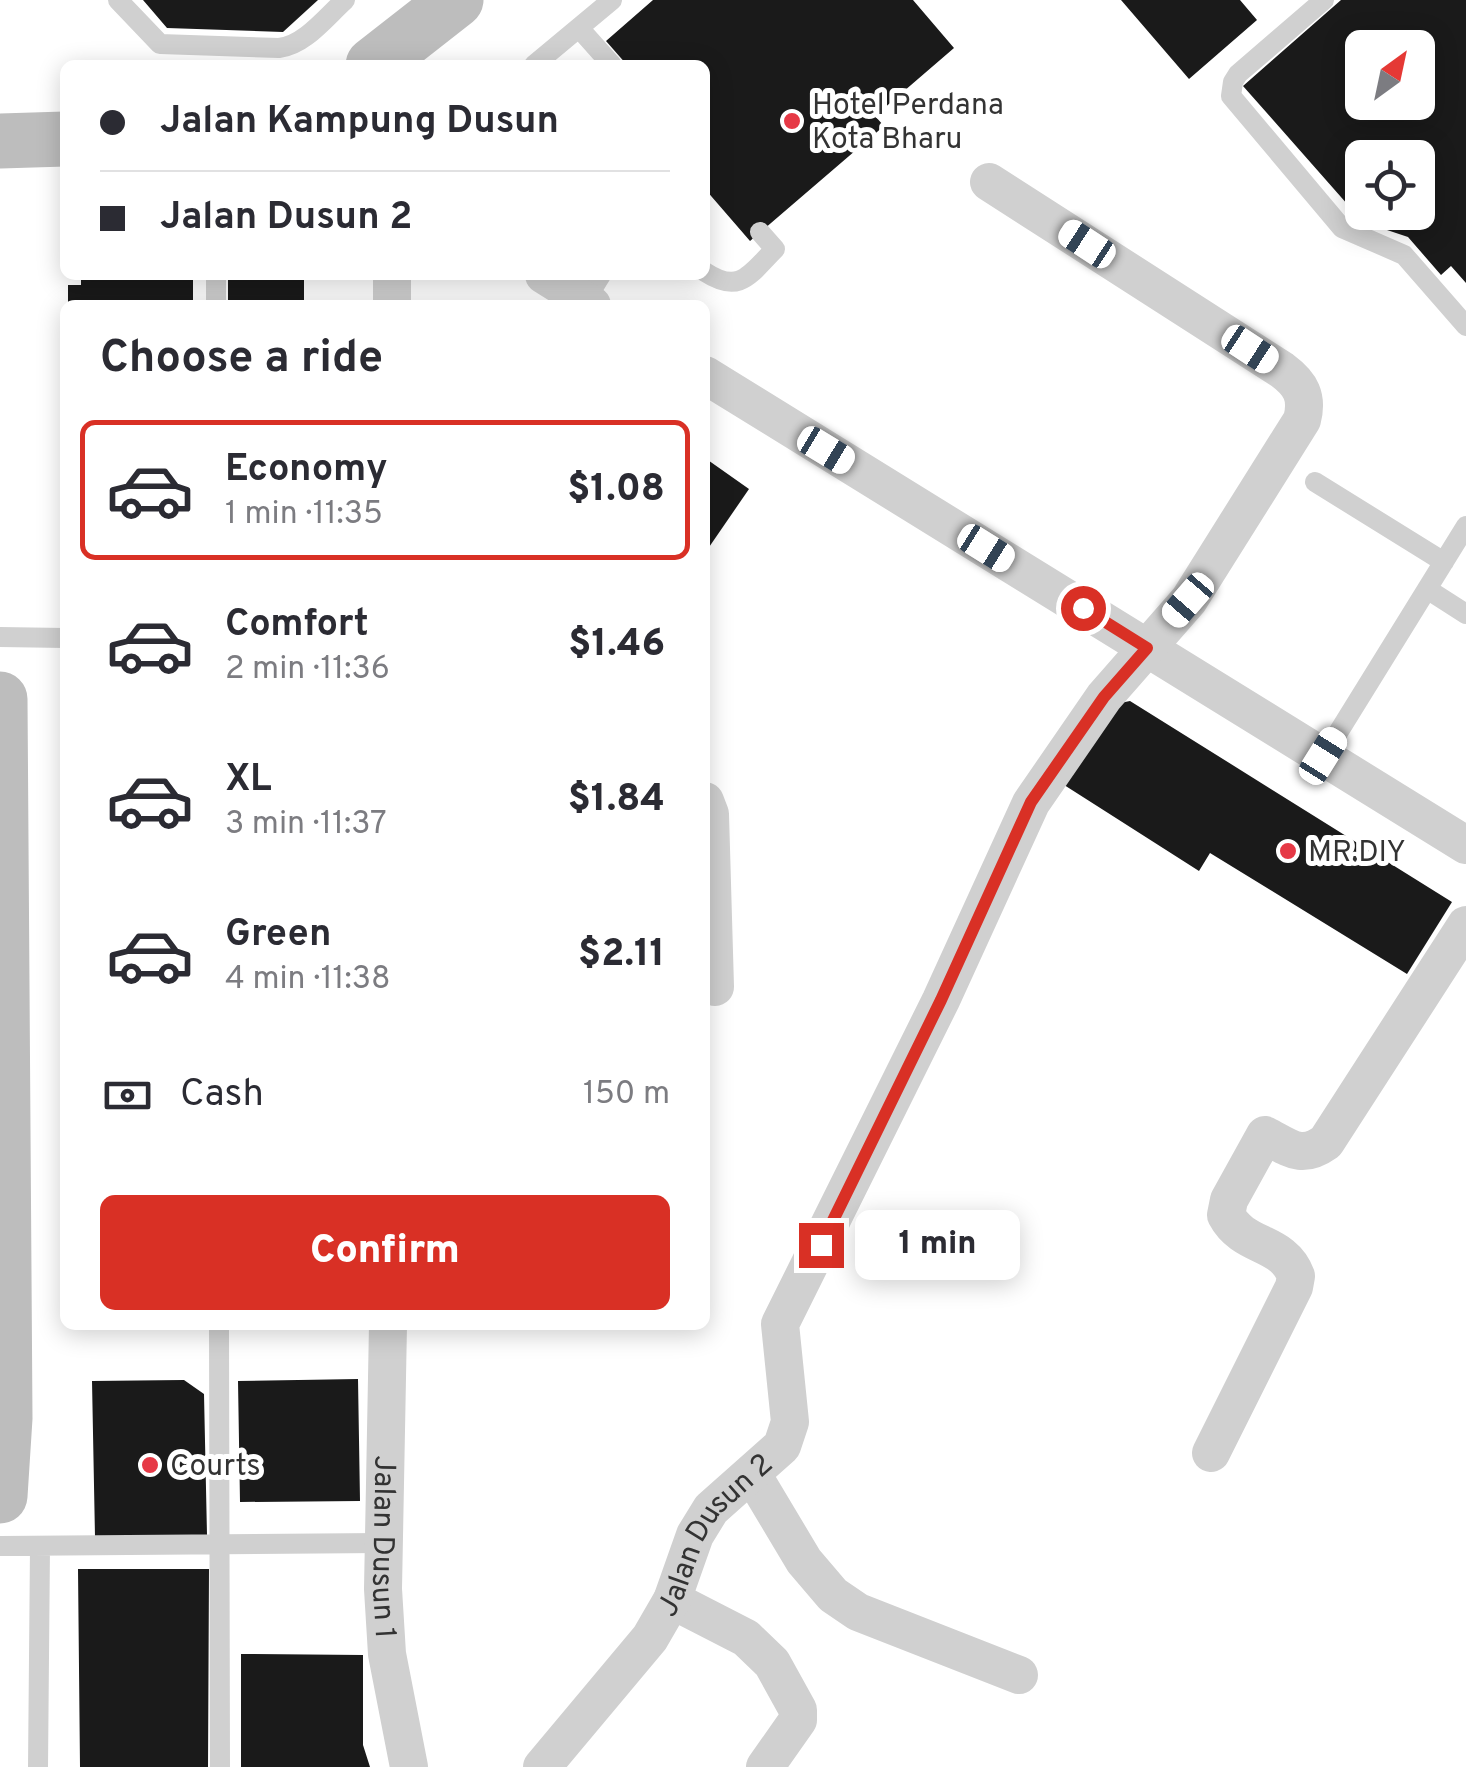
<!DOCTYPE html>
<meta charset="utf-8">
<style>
:root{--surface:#fff;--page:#f7f7f7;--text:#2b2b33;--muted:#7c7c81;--line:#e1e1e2;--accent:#d93025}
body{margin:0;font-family:Overpass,sans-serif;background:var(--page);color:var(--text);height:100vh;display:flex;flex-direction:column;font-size:38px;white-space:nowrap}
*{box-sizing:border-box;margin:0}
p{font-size:32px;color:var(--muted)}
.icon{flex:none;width:55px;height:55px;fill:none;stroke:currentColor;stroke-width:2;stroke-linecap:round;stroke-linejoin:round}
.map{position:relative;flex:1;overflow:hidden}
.side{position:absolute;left:60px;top:300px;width:650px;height:1030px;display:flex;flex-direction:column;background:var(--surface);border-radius:15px;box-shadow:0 5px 25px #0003}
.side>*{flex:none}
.top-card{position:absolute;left:60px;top:60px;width:650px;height:220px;border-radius:15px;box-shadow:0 5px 25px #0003;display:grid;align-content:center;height:220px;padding:0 40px;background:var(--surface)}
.needle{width:65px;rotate:33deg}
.controls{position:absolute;left:1345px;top:30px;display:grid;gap:20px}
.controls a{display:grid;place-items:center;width:90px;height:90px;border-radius:15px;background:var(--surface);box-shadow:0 5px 25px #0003;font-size:50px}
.end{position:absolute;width:45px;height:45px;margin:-22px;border:12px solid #d93025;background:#fff;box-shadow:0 0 0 5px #fff}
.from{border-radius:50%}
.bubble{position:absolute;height:70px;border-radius:15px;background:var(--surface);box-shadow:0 5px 25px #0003;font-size:32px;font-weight:800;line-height:70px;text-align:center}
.car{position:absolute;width:30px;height:60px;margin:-30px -15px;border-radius:12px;box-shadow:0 0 8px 2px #0007;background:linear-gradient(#fff 24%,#345 0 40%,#fff 0 76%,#345 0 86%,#fff 0)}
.top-card b{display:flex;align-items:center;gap:35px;height:95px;font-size:38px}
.top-card b+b{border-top:2px solid var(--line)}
.top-card i{width:25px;height:25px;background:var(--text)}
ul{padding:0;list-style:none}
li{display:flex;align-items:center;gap:30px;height:140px;margin:0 20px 15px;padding:0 20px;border:5px solid transparent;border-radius:15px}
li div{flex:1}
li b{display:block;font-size:38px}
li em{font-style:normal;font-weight:800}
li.selected{border-color:var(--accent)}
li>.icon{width:90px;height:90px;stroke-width:1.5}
h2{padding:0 40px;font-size:45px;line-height:120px}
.pay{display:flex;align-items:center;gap:25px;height:110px;padding:0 40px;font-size:38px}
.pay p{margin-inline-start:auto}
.cta{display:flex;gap:20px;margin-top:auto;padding:20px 40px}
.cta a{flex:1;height:115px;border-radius:15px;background:var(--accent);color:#fff;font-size:40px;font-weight:800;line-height:115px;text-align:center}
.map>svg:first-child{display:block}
.building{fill:#1a1a1a;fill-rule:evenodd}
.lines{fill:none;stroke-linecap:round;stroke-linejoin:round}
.lane{stroke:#d0d0d0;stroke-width:20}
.street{stroke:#d0d0d0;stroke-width:38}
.secondary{stroke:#bdbdbd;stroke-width:55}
.route{stroke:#d93025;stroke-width:12}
.poi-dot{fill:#e63946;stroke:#fff;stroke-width:4}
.labels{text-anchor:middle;stroke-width:10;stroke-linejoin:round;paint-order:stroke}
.poi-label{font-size:30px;fill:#333;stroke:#fff;text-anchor:start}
.street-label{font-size:30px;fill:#333;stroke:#fff}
</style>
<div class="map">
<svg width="1466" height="1767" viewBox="0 0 1466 1767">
<rect width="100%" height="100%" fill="#fff"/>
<!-- building -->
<path class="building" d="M 143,0 L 318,0 L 283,32 L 167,28 Z
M 653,0 L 913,0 L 954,48 L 875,116 L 884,126 L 750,241 L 705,189 L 705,65 L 627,65 L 606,41 Z
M 1121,0 L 1240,0 L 1257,20 L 1189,79 Z
M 1341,0 L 1466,0 L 1466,283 L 1451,266 L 1441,275 L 1408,237 L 1363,222 L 1243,86 ZM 1362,48 L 1418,48 L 1418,102 L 1362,102 ZM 1362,158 L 1418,158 L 1418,212 L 1362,212 Z
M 81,275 L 193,275 L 193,305 L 68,305 L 68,285 L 81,285 Z
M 228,275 L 304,275 L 304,305 L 228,305 Z
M 705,458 L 749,489 L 705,553 Z
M 1130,701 L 1452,902 L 1407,974 L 1210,853 L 1199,871 L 1061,783 L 1110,705 Z
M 358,1379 L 360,1501 L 240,1502 L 238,1381 Z
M 184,1380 L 204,1394 L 207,1535 L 95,1537 L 92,1381 Z
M 78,1569 L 209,1569 L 208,1767 L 80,1767 Z
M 241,1654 L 363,1655 L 363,1745 L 370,1767 L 241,1767 Z"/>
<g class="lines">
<!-- lane -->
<path class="lane" d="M 118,0 L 160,44 L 279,48 C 305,45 326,17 345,0
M 1324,0 L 1238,74 L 1233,82 L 1231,96 L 1342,228 L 1404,255 L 1466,326
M 579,28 L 612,65
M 534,65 L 612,0
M 705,272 C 740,295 750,274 775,249 L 760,232
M 216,275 L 216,305
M 585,301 L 601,275
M 1315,482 L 1444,562
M 1427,589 L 1466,614
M 0,637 L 65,638
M 1323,757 L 1466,526
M 219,1325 L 220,1767
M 0,1546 L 382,1543
M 38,1767 L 40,1547"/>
<!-- street -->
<g class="street">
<path d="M 392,275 L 392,305"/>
<path d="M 544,275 L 592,305"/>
<path d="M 705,375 L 1466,845"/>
<path d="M 705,801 L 710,814 L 715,987"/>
<path id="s1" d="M 388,1325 L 383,1589 L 387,1654 L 409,1767"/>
<path d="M 1211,1453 L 1294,1287 L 1296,1276 C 1283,1240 1244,1249 1226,1215 L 1229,1200 L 1265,1135 C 1290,1148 1301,1160 1326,1142 L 1466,925"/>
<path d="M 752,1474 L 804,1561 L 833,1595 L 858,1612 L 1019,1675"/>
<path d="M 672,1600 L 746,1638 L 772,1663 L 798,1710 L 798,1720 L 765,1767"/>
<path id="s2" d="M 542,1767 L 650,1638 L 672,1600 L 695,1535 L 711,1509 L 782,1446 L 790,1422 L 780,1324 L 941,1000 L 1031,803 L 1104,697 L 1189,600 L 1302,420 C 1308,397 1301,384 1282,370 L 989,182"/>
</g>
<!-- secondary -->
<path class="secondary" d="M 373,65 L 456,0
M 0,141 L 65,139
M 0,699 L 5,1418 L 0,1496"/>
</g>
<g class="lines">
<!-- route -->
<path class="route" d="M 821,1245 L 941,1000 L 1031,802 L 1104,697 L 1147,648 L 1083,608"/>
</g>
<!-- markers -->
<g class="poi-dot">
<circle cx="792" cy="121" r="10"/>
<circle cx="1288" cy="851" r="10"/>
<circle cx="150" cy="1465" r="10"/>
</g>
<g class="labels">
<!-- poi labels -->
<g class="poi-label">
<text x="812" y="114">Hotel Perdana<tspan x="812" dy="34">Kota Bharu</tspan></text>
<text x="1308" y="861">MR.DIY</text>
<text x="170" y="1475">Courts</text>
</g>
<!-- street labels -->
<g class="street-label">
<text dy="10" stroke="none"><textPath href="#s2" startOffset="292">Jalan Dusun 2</textPath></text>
<text dy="10" stroke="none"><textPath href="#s1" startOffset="222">Jalan Dusun 1</textPath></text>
</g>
</g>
</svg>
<div class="controls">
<a><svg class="needle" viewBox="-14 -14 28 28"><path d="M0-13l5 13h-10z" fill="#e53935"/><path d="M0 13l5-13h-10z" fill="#7c7c81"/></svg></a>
<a><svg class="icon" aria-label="locate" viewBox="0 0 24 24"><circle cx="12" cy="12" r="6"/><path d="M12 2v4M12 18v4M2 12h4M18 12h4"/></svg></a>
</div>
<i class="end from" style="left:1083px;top:608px"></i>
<i class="end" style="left:821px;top:1245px"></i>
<div class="bubble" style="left:855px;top:1210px;width:165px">1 min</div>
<i class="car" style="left:1087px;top:244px;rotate:303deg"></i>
<i class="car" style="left:1250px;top:349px;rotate:123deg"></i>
<i class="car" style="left:826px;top:450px;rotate:121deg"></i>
<i class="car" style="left:986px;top:548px;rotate:122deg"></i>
<i class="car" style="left:1188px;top:600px;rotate:221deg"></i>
<i class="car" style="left:1323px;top:756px;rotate:32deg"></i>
<div class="top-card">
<b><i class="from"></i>Jalan Kampung Dusun</b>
<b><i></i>Jalan Dusun 2</b>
</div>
<section class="side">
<h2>Choose a ride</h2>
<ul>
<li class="selected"><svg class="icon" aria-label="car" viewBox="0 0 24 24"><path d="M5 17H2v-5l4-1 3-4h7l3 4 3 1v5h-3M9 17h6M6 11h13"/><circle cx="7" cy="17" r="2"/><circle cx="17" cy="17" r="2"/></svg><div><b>Economy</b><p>1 min · 11:35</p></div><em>$1.08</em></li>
<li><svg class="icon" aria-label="car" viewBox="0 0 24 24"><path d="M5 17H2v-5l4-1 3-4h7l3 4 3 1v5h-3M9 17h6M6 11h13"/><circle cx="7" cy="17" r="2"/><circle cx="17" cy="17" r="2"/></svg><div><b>Comfort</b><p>2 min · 11:36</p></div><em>$1.46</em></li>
<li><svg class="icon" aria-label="car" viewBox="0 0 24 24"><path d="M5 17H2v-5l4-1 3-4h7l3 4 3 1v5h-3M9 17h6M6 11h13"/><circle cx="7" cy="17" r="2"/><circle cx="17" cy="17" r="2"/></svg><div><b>XL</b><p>3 min · 11:37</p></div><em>$1.84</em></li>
<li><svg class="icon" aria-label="car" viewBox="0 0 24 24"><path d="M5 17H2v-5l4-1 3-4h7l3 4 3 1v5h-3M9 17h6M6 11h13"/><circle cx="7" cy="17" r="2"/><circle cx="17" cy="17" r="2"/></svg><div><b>Green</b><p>4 min · 11:38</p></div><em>$2.11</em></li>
</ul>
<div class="pay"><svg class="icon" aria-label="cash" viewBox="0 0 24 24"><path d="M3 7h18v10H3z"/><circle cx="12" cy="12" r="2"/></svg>Cash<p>150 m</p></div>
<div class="cta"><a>Confirm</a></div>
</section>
</div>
